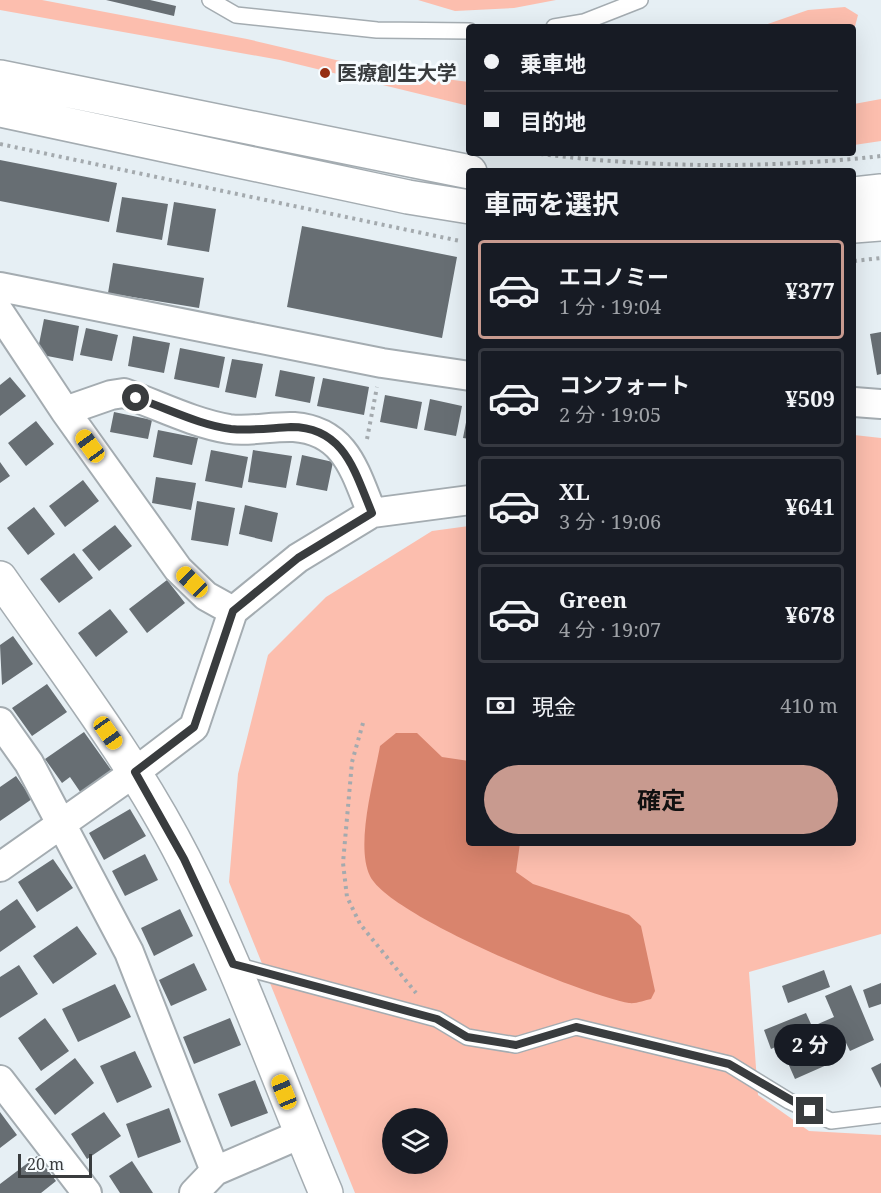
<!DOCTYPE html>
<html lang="ja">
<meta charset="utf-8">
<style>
:root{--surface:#171b24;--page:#20242c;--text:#f1f3f6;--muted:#9ea1a6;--line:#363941;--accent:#c89a8f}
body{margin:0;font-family:"Noto Serif","Noto Sans JP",serif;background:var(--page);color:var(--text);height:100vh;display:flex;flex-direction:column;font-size:22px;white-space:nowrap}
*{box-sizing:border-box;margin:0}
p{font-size:20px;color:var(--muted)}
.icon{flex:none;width:33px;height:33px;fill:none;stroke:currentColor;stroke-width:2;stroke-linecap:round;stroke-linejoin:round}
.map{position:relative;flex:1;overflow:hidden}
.drawer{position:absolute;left:466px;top:168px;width:390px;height:678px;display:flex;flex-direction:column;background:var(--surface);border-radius:6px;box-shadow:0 6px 24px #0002}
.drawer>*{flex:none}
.guide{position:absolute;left:466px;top:24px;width:390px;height:132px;border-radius:6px;box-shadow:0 6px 24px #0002;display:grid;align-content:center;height:132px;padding:0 18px;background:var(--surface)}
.fabs{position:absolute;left:382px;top:1108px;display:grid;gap:12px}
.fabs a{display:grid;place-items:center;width:66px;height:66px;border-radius:50%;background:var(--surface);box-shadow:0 6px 24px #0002;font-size:30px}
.scale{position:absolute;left:18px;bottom:15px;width:74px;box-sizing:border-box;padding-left:6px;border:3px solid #393c3e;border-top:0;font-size:16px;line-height:21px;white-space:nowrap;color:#393c3e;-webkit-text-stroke:4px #f7fcff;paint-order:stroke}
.end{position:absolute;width:27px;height:27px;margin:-14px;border:8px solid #393c3e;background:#fff;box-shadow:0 0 0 3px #fff}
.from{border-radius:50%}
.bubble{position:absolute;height:42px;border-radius:21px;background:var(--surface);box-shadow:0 6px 24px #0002;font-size:20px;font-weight:700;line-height:42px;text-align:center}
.car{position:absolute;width:18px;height:36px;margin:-18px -9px;border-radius:8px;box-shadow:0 0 4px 2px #0007;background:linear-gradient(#f5c518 24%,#345 0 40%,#f5c518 0 76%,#345 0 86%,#f5c518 0)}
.guide b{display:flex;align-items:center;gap:21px;height:57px;font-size:22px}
.guide b+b{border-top:2px solid var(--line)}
.guide i{width:15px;height:15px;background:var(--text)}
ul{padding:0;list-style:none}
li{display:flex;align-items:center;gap:18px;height:99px;margin:0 12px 9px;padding:0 6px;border:3px solid var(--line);border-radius:6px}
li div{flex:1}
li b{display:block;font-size:22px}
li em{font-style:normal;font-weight:700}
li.on{border-color:var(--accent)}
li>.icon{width:54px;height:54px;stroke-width:1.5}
h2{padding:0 18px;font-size:27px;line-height:72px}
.pay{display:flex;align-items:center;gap:15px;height:66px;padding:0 18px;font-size:22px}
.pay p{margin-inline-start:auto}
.action{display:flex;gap:12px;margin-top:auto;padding:12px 18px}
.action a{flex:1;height:69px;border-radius:36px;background:var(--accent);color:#111;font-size:24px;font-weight:700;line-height:69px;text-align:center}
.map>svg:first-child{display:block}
.green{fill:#fcbeae;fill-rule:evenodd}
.water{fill:#d9846d}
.building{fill:#676e73}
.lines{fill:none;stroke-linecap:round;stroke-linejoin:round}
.service-casing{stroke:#a4acb1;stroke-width:18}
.minor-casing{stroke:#a4acb1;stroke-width:32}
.tertiary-casing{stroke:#a4acb1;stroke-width:36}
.path{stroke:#a4aaae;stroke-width:4;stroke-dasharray:3 4.5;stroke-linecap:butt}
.service{stroke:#fff;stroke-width:15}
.minor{stroke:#fff;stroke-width:28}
.tertiary{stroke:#fff;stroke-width:33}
.route{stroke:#393c3e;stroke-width:8}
.poi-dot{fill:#952d11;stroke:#f7fcff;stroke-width:2}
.labels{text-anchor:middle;stroke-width:6;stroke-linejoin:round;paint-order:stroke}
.poi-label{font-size:20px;font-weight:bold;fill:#393c3e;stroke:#f7fcff;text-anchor:start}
</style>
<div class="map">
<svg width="881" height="1193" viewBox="0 0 881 1193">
<rect width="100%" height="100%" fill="#e6eff4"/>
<!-- green -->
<path class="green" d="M 0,0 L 42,0 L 247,39 L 383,71 L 469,82 L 469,106 L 280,60 L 0,10 Z
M 418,0 L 556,0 L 514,8 L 455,11 Z
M 845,7 L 858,15 L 854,30 L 854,27 L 759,27 L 808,10 Z
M 881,99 L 881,141 L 854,145 L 854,104 Z
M 854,435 L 881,438 L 881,934 L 749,972 L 758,1095 L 809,1131 L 881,1135 L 881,1193 L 355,1193 L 229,882 L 238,774 L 268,655 L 326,597 L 432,531 L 469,526 L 470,843 L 854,843 ZM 393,1119 L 438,1119 L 438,1164 L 393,1164 Z"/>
<!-- water -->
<path class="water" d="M 396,733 L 417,733 L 442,757 L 469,761 L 470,843 L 520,843 L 516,872 L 533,884 L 629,915 L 641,926 L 655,991 L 651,999 C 645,1000 636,1004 629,1003 C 583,995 389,916 370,876 C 355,845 374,780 380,746 Z"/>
<!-- building -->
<path class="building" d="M 106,0 L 150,0 L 176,6 L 174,16 Z
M 0,160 L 117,183 L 109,222 L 0,201 Z
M 122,197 L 168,204 L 162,240 L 116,232 Z
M 174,202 L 216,209 L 209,252 L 167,245 Z
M 302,226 L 457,257 L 442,338 L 287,307 Z
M 113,263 L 204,278 L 199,308 L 108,293 Z
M 44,319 L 79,326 L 73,361 L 37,354 Z
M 86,328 L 118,335 L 112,361 L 80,355 Z
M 881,332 L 881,374 L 877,375 L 870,334 Z
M 133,336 L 170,343 L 164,373 L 128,366 Z
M 180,348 L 225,357 L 219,388 L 174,379 Z
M 232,359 L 263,364 L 256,398 L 225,392 Z
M 280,370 L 315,377 L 310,403 L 275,396 Z
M 10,377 L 26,396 L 0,416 L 0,385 Z
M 323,378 L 369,387 L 364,415 L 317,406 Z
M 385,395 L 422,402 L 417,429 L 380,422 Z
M 430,399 L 462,406 L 456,436 L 424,430 Z
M 114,412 L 152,420 L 148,439 L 110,432 Z
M 468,412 L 470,412 L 470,439 L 463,438 Z
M 36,421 L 54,444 L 26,466 L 8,443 Z
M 158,430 L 198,438 L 192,465 L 153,457 Z
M 211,450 L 248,457 L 242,488 L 205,481 Z
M 253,450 L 292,456 L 286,488 L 248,482 Z
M 302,455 L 333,462 L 327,491 L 296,485 Z
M 0,462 L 10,476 L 0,483 Z
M 156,477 L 196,483 L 191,510 L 152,503 Z
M 83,480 L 99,501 L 65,527 L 49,506 Z
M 197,501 L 235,508 L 228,546 L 191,540 Z
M 245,505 L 278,513 L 272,542 L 239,534 Z
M 34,507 L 55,534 L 28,555 L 7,528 Z
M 115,525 L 132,546 L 99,571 L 82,550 Z
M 74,553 L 93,578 L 59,603 L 40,579 Z
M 167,580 L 185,603 L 147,633 L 129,609 Z
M 110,609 L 128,632 L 96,657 L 78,633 Z
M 13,636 L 33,664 L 2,685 L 0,645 Z
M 47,684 L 67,712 L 32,736 L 12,708 Z
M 84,732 L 114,774 L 83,796 L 70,777 L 62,783 L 45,759 Z
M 16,776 L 32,799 L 0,821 L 0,787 Z
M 130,809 L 146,836 L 104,860 L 89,833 Z
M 145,854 L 158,880 L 125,896 L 112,871 Z
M 53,859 L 73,888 L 37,912 L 18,882 Z
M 17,899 L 36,927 L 0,952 L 0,911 Z
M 180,909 L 193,936 L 154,956 L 141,928 Z
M 77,926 L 97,954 L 53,984 L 33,956 Z
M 194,963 L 207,990 L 171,1006 L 159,980 Z
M 19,965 L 38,994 L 0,1018 L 0,977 Z
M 824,970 L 830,987 L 788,1003 L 782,986 Z
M 881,983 L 881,1004 L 869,1008 L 863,990 Z
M 115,984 L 131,1017 L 78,1042 L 62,1009 Z
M 851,985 L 874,1040 L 850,1051 L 846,1043 L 829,1050 L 818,1024 L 834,1017 L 825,996 Z
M 806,1013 L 829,1064 L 795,1079 L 780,1045 L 771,1049 L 764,1030 Z
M 45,1018 L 69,1051 L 41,1071 L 18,1038 Z
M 230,1018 L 241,1045 L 194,1064 L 183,1037 Z
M 135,1051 L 152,1087 L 117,1103 L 100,1066 Z
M 75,1058 L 94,1083 L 55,1115 L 35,1089 Z
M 881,1063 L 881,1088 L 871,1068 Z
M 255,1080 L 268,1113 L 231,1127 L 218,1094 Z
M 169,1108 L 181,1142 L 138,1158 L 126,1124 Z
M 0,1112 L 17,1135 L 0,1148 Z
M 104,1112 L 121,1136 L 87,1159 L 71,1134 Z
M 37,1156 L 56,1181 L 41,1193 L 0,1193 L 0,1184 Z
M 132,1161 L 153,1193 L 120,1193 L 109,1176 Z"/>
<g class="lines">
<!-- service casing -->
<g class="service-casing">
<path id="service" d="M 210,0 L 236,15 L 377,30 L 470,31
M 554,27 L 584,22 L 640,0
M 235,965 L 437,1019 L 467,1037 L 516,1045 L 576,1027 L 729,1064 L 789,1101 L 831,1121 L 881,1115"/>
</g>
<!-- minor casing -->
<g class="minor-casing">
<path id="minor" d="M 0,287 L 382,363 L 470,376
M 0,313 L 65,411 L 178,569 L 206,596 L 233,611
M 854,402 L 881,404
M 65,411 L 111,395 L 124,393 C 158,405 193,423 229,429 C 250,432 272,426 294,427 C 346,431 355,472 372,513
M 0,722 L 29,763 L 129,952 L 215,1171
M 0,867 L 135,772 L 194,727 L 233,611 L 298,558 L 372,513 L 470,500
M 0,1080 L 87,1193
M 194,1193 L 215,1171 L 301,1134"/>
</g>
<!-- tertiary casing -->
<g class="tertiary-casing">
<path id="tertiary" d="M 0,77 L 470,172
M 0,110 L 408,197 L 470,207
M 854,194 L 881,191
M 854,226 L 881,224
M 0,578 C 64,670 133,759 184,859 C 239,967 279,1082 326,1193"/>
</g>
<!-- path -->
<path class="path" d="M 0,144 L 460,241
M 533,153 C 648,168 766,169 881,156
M 854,261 L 881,258
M 367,439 L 377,387
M 363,723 L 352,762 L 343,863 L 347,897 L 360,924 L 416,993"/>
<!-- service -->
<use href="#service" class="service"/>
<!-- minor -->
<use href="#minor" class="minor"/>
<!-- tertiary -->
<use href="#tertiary" class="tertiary"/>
</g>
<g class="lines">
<!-- route -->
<path class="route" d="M 136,398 C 167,408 199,425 231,429 C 251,431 271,428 291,427 C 345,427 355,473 372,513 L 298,558 L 233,611 L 194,727 L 135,772 L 184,859 L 233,964 L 437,1019 L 467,1037 L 516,1045 L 576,1027 L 651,1045 L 729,1064 L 810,1111"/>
</g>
<!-- markers -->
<circle class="poi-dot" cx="325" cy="73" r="6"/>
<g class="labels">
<!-- poi labels -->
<g class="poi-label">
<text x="337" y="80">医療創生大学</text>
</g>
</g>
</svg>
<div class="fabs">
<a><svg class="icon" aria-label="layers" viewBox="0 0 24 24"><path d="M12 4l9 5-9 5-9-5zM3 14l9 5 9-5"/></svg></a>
</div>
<div class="scale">20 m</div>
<i class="end from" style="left:136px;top:398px"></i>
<i class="end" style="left:810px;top:1111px"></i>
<div class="bubble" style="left:774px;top:1024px;width:72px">2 分</div>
<i class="car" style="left:90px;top:446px;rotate:324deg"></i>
<i class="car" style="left:192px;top:582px;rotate:314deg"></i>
<i class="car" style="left:108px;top:733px;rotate:145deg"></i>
<i class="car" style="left:284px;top:1092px;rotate:338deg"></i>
<div class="guide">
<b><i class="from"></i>乗車地</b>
<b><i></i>目的地</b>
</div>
<section class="drawer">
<h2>車両を選択</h2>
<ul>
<li class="on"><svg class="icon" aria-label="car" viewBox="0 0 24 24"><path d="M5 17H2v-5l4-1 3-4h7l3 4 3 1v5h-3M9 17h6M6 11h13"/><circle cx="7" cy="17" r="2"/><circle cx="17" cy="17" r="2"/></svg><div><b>エコノミー</b><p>1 分 · 19:04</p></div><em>¥377</em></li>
<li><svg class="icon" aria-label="car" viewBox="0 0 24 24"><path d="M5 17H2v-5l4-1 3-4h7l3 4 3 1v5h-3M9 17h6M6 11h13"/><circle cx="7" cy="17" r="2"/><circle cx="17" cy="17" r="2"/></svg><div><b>コンフォート</b><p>2 分 · 19:05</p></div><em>¥509</em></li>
<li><svg class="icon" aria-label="car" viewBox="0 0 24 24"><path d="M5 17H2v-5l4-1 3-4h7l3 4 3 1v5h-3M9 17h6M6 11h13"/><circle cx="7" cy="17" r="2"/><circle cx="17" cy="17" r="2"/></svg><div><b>XL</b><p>3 分 · 19:06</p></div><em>¥641</em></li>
<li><svg class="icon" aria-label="car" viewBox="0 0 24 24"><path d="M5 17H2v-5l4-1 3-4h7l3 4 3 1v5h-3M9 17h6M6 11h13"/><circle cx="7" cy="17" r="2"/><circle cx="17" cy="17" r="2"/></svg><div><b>Green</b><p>4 分 · 19:07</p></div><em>¥678</em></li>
</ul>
<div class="pay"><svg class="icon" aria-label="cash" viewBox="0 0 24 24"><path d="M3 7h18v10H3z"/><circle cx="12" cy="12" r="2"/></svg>現金<p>410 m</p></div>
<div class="action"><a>確定</a></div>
</section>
</div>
